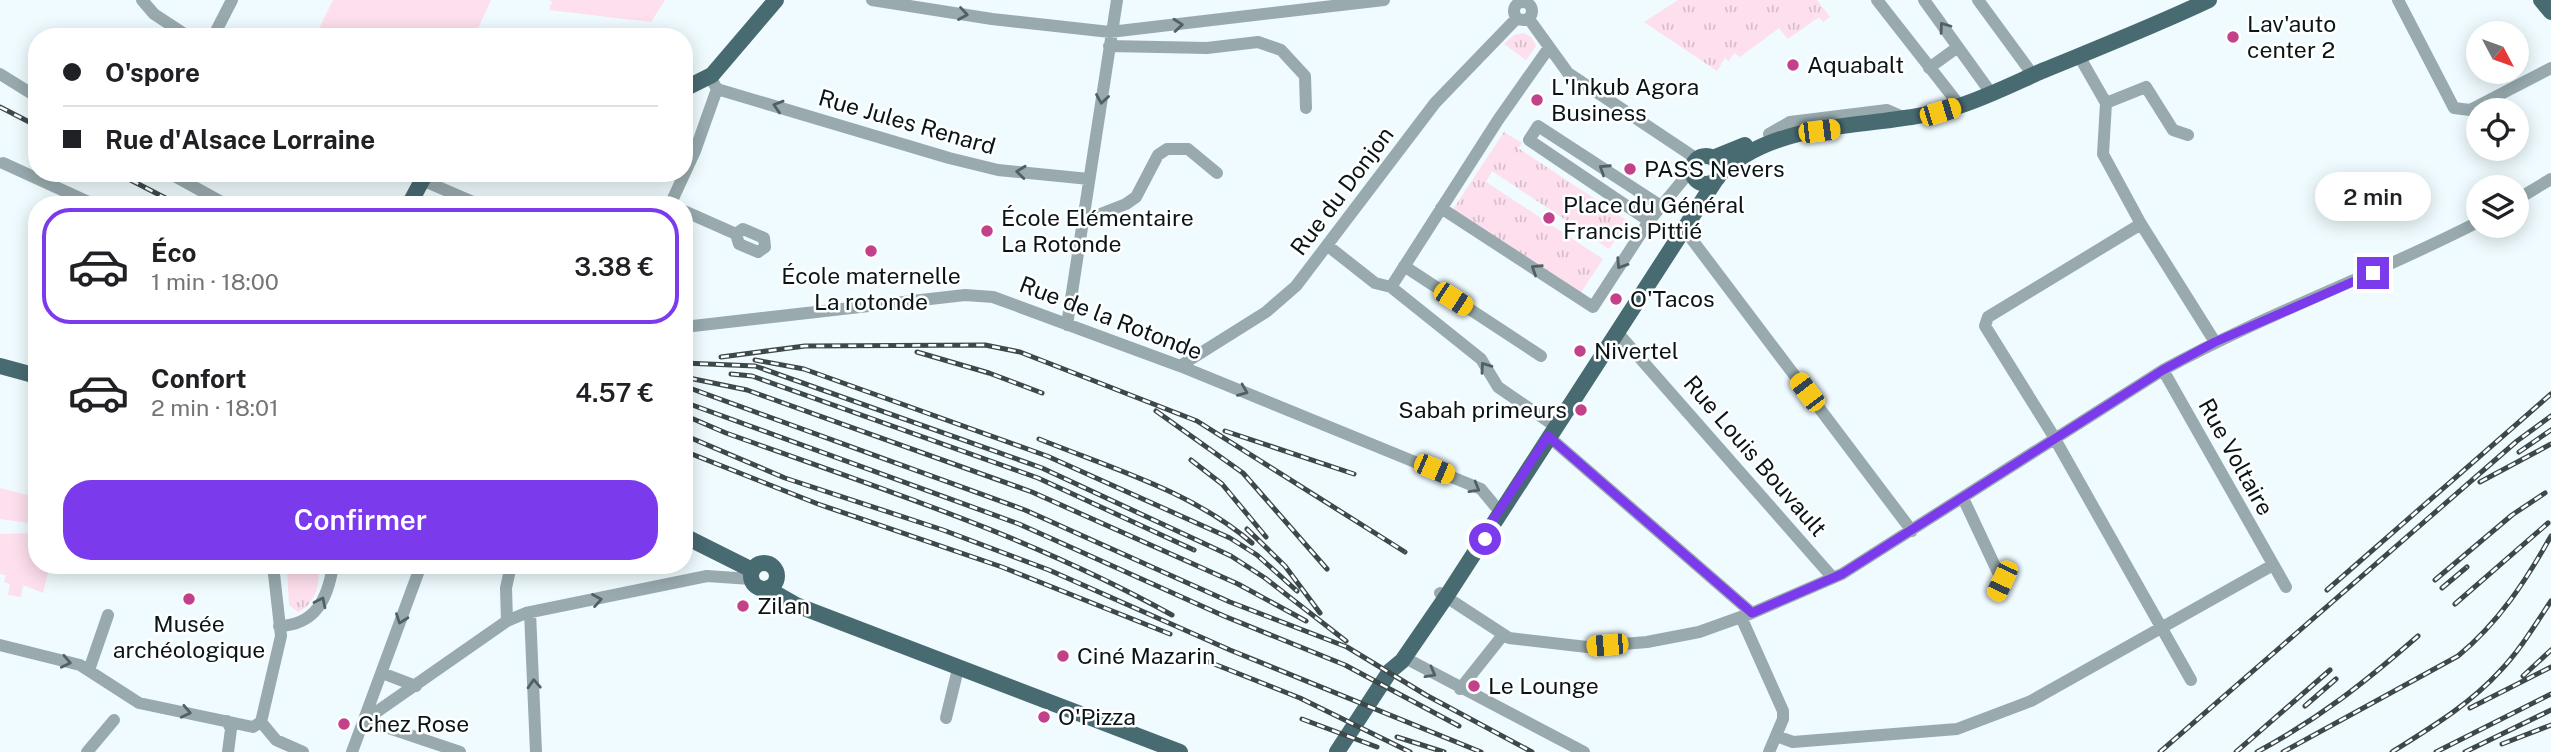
<!DOCTYPE html>
<html lang="fr">
<meta charset="utf-8">
<style>
:root{--surface:#fff;--page:#f2f2f2;--text:#202124;--muted:#757577;--line:#e0e0e0;--accent:#7c3aed}
body{margin:0;font-family:"Public Sans",sans-serif;background:var(--page);color:var(--text);height:100vh;display:flex;flex-direction:column;font-size:26px;white-space:nowrap}
*{box-sizing:border-box;margin:0}
p{font-size:23px;color:var(--muted)}
.icon{flex:none;width:38px;height:38px;fill:none;stroke:currentColor;stroke-width:2;stroke-linecap:round;stroke-linejoin:round}
.map{position:relative;flex:1;overflow:hidden}
.drawer{position:absolute;left:28px;top:196px;width:665px;height:378px;display:flex;flex-direction:column;background:var(--surface);border-radius:28px;box-shadow:0 4px 18px #0003}
.drawer>*{flex:none}
.banner{position:absolute;left:28px;top:28px;width:665px;height:154px;border-radius:28px;box-shadow:0 4px 18px #0003;display:grid;align-content:center;height:154px;padding:0 35px;background:var(--surface)}
.needle{width:46px;rotate:131deg}
.fabs{position:absolute;left:2466px;top:21px;display:grid;gap:14px}
.fabs a{display:grid;place-items:center;width:63px;height:63px;border-radius:50%;background:var(--surface);box-shadow:0 4px 18px #0003;font-size:35px}
.end{position:absolute;width:32px;height:32px;margin:-16px;border:9px solid #7c3aed;background:#fff;box-shadow:0 0 0 4px #fff}
.from{border-radius:50%}
.bubble{position:absolute;height:49px;border-radius:24px;background:var(--surface);box-shadow:0 4px 18px #0003;font-size:23px;font-weight:600;line-height:49px;text-align:center}
.car{position:absolute;width:21px;height:42px;margin:-21px -10px;border-radius:9px;box-shadow:0 0 5px 2px #0007;background:linear-gradient(#f5c518 24%,#345 0 40%,#f5c518 0 76%,#345 0 86%,#f5c518 0)}
.banner b{display:flex;align-items:center;gap:24px;height:66px;font-size:26px}
.banner b+b{border-top:2px solid var(--line)}
.banner i{width:18px;height:18px;background:var(--text)}
ul{padding:12px 0 0;list-style:none}
li{display:flex;align-items:center;gap:21px;height:116px;margin:0 14px 10px;padding:0 21px;border:4px solid transparent;border-radius:28px}
li div{flex:1}
li b{display:block;font-size:26px}
li em{font-style:normal;font-weight:600}
li.active{border-color:var(--accent)}
li>.icon{width:63px;height:63px;stroke-width:1.5}
.action{display:flex;gap:14px;margin-top:auto;padding:14px 35px}
.action a{flex:1;height:80px;border-radius:28px;background:var(--accent);color:#fff;font-size:28px;font-weight:600;line-height:80px;text-align:center}
.map>svg:first-child{display:block}
.grass{fill:url(#grass-tufts)}
.park{fill:#fedfed}
.lines{fill:none;stroke-linecap:round;stroke-linejoin:round}
.minor{stroke:#98aaae;stroke-width:12}
.major{stroke:#486a71;stroke-width:16}
.rail-casing{stroke:#3d484a;stroke-width:5}
.rail{stroke:#fff;stroke-width:2.5;stroke-dasharray:8;stroke-linecap:butt}
.oneway{stroke:#516062}
.route{stroke:#7c3aed;stroke-width:9}
.poi-dot{fill:#c2418b;stroke:#fff;stroke-width:2.5}
.labels{text-anchor:middle;stroke-width:5;stroke-linejoin:round;paint-order:stroke}
.poi-label{font-size:23px;fill:#0a1517;stroke:#fff;text-anchor:start}
.street-label{font-size:23px;fill:#0a1517;stroke:#fff}
</style>
<div class="map">
<svg width="2551" height="752" viewBox="0 0 2551 752">
<defs>
<pattern id="grass-tufts" width="24" height="20" patternUnits="userSpaceOnUse" patternTransform="scale(1.75)"><rect width="24" height="20" fill="#fedfed"/><path d="M3 7l-1-3M5 7V3M7 7l1-3M15 17l-1-3M17 17v-4M19 17l1-3" fill="none" stroke="#d8beca"/></pattern>
</defs>
<rect width="100%" height="100%" fill="#effbfe"/>
<!-- grass -->
<path class="grass" d="M 1678,0 L 1817,0 L 1830,17 L 1823,22 L 1819,17 L 1788,39 L 1779,28 L 1740,57 L 1734,53 L 1729,61 L 1725,58 L 1717,71 L 1644,22 Z
M 1524,33 L 1531,37 L 1536,46 L 1526,60 L 1504,44 L 1514,35 Z
M 1504,132 L 1522,143 L 1518,148 L 1628,221 L 1609,249 L 1492,171 L 1486,182 L 1603,259 L 1578,297 L 1450,214 Z
M 287,566 L 305,565 L 317,569 C 322,584 313,606 298,612 L 289,605 Z"/>
<!-- park -->
<path class="park" d="M 333,0 L 491,0 L 474,37 L 315,37 Z
M 549,0 L 665,0 L 651,22 L 549,10 L 552,2 Z
M 37,476 L 37,524 L 0,519 L 0,488 L 27,495 Z
M 37,533 L 37,565 L 50,565 L 43,593 L 23,585 L 21,597 L 8,595 L 10,584 L 4,582 L 6,575 L 0,574 L 0,534 Z"/>
<g class="lines">
<!-- minor -->
<path class="minor" d="M 142,0 L 154,14 L 189,37
M 872,0 L 992,19 L 1110,32 L 1384,0
M 1877,0 L 1960,106
M 1924,0 L 1991,93
M 1978,0 L 2033,75
M 2398,0 L 2454,108 L 2470,110 L 2551,68
M1514 11a9 9 0 1 1 18 0a9 9 0 1 1-18 0Z
M 1529,19 L 1568,73 L 1697,159
M 213,37 L 232,0
M 1109,46 L 1207,48 L 1258,42 L 1281,50 L 1305,76 L 1306,108
M 2079,56 L 2106,103 L 2103,154 L 2141,224 L 2215,342
M 1929,68 L 1958,47
M 0,74 L 37,97
M 717,89 L 949,158 L 998,170 L 1089,179
M 2106,103 L 2146,87 L 2173,130 L 2188,135
M 1769,134 L 1790,122 L 1887,110 L 1905,118
M 3,163 L 95,205
M 169,173 L 227,205
M 422,180 L 480,205
M 2516,200 L 2551,179
M 670,205 L 695,151 L 717,89 L 713,82
M 1441,208 L 1593,307 L 1649,221 L 1692,169
M 684,211 L 736,234 L 739,244 L 758,252 L 765,247 L 764,238 L 743,229 L 736,234
M 1082,216 L 1090,218 L 1126,204 L 1136,197 L 1158,155 L 1167,149 L 1188,149 L 1217,173
M 1649,221 L 1529,140 L 1538,126 L 1661,206
M 2141,224 L 1988,317 L 1985,326 L 2051,432 L 2191,680
M 1680,231 L 1690,237 L 1912,531
M 1328,246 L 1375,283 L 1391,287 L 1481,359 L 1498,387 L 1555,426
M 1404,266 L 1541,356
M 1391,287 L 1498,120 L 1548,49
M 1067,325 L 1117,0
M 684,327 L 965,295 L 993,297 L 1180,366 L 1481,489 L 1495,506
M 1617,332 L 1833,578
M 1180,366 L 1266,312 L 1296,286 L 1435,103 L 1517,18
M 2163,370 L 2286,587
M 1548,436 L 1752,613
M 1963,498 L 2002,581 L 1996,594
M 1440,593 L 1509,638 L 1587,647 L 1647,642 L 1699,632 L 1752,613 L 1842,574 L 2163,370 C 2265,314 2375,275 2478,222
M 530,612 L 536,752
M 1741,617 L 1783,711 L 1783,719 L 1769,752
M 507,621 L 506,588 L 511,565
M 279,626 C 316,625 328,598 333,565
M 0,645 L 80,665 L 139,703 L 253,727 L 261,722
M 1402,661 L 1409,660 L 1584,752
M 89,670 L 108,615
M 382,673 L 416,686
M 1460,689 L 1503,635
M 946,718 L 958,669
M 365,720 L 507,621 L 526,613 L 707,576 L 751,579
M 365,720 L 460,752
M 227,721 L 231,729 L 228,752
M 261,722 L 281,636 L 273,565
M 261,722 L 276,740 L 303,752
M 1776,736 L 1793,742 L 1957,729 L 2031,701 L 2273,565
M 87,752 L 114,720
M 352,752 L 421,565"/>
<!-- major -->
<path class="major" d="M 2541,0 L 2551,12
M 684,89 L 712,75 L 776,0
M1692 170a14 14 0 1 1 28 0a14 14 0 1 1-28 0Z
M 1713,158 L 1745,145
M 1718,176 C 1780,114 1880,132 1959,106 C 1987,97 2015,83 2042,71 C 2098,48 2154,26 2209,0
M 409,205 L 426,173
M 0,366 L 37,376
M 684,536 L 752,570
M751 576a13 13 0 1 1 26 0a13 13 0 1 1-26 0Z
M 768,589 L 796,605 L 1180,752
M 1337,752 L 1390,671 L 1402,661 L 1446,597 L 1717,178"/>
<!-- rail casing -->
<g class="rail-casing">
<path id="rail" d="M 0,107 L 37,126
M 117,173 L 179,205
M 917,352 L 989,373 L 1042,393
M 721,357 L 805,346 L 985,345 L 1020,352 L 1197,421 L 1405,552
M 755,360 L 804,369 L 1047,456 L 1230,538 L 1257,555 L 1297,591
M 684,363 L 755,366 L 1042,468 L 1231,556 L 1265,578 L 1346,641
M 731,374 L 752,376 L 1038,478 L 1194,550
M 689,378 L 747,390 L 1032,492 L 1238,584 L 1306,621
M 684,386 L 1025,510 L 1230,602 L 1347,647 L 1426,695 L 1532,752
M 684,402 L 1019,524 L 1224,616 L 1345,665 L 1459,726
M 1156,411 L 1243,473 L 1327,569
M 684,415 L 726,433 C 879,488 1030,536 1172,615
M 1225,431 L 1354,474
M 684,435 L 785,478 L 943,530 L 1049,570 L 1230,650 L 1481,752
M 1039,439 C 1111,468 1193,492 1252,543
M 684,451 L 818,504 L 1002,567 L 1170,634
M 2519,452 L 2551,430
M 1191,460 L 1222,484 L 1266,537
M 2480,482 L 2551,444
M 1247,529 L 1285,566 L 1320,613
M 2435,580 L 2512,515 L 2545,493
M 2442,588 L 2467,567
M 2327,590 L 2551,394
M 2455,604 L 2548,523
M 1199,658 L 1300,698 L 1410,752
M 2523,676 L 2551,650
M 2305,706 L 2336,679
M 2470,708 L 2551,667
M 1302,719 L 1377,747
M 1397,737 L 1444,752
M 2502,744 L 2551,725
M 2160,752 L 2517,441 L 2551,416
M 2236,752 L 2330,670
M 2257,752 C 2320,718 2364,683 2418,636
M 2283,752 L 2458,656 C 2499,622 2525,582 2551,536
M 2392,752 C 2430,728 2469,705 2500,671 C 2520,650 2535,625 2551,601
M 2436,752 L 2551,694
M 2465,752 L 2551,710"/>
</g>
<!-- rail -->
<use href="#rail" class="rail"/>
</g>
<!-- one-way arrows -->
<defs><path id="oneway-chevron" d="M-2-3.5L2.5 0L-2 3.5" fill="none" stroke-width="1.6" stroke-linecap="round" stroke-linejoin="round" transform="scale(1.75)"/></defs>
<g class="oneway">
<use href="#oneway-chevron" transform="translate(963 14) rotate(9)"/>
<use href="#oneway-chevron" transform="translate(1178 25) rotate(-5)"/>
<use href="#oneway-chevron" transform="translate(1944 27) rotate(-126)"/>
<use href="#oneway-chevron" transform="translate(1102 99) rotate(99)"/>
<use href="#oneway-chevron" transform="translate(778 106) rotate(-163)"/>
<use href="#oneway-chevron" transform="translate(1604 169) rotate(-147)"/>
<use href="#oneway-chevron" transform="translate(1021 172) rotate(-174)"/>
<use href="#oneway-chevron" transform="translate(1621 264) rotate(123)"/>
<use href="#oneway-chevron" transform="translate(1536 269) rotate(-147)"/>
<use href="#oneway-chevron" transform="translate(1485 367) rotate(-125)"/>
<use href="#oneway-chevron" transform="translate(1243 391) rotate(22)"/>
<use href="#oneway-chevron" transform="translate(1475 488) rotate(30)"/>
<use href="#oneway-chevron" transform="translate(597 600) rotate(-10)"/>
<use href="#oneway-chevron" transform="translate(321 602) rotate(-64)"/>
<use href="#oneway-chevron" transform="translate(401 619) rotate(110)"/>
<use href="#oneway-chevron" transform="translate(66 662) rotate(12)"/>
<use href="#oneway-chevron" transform="translate(1431 673) rotate(29)"/>
<use href="#oneway-chevron" transform="translate(534 684) rotate(-93)"/>
<use href="#oneway-chevron" transform="translate(186 712) rotate(12)"/>
</g>
<g class="lines">
<!-- route -->
<path class="route" d="M 1485,539 L 1493,520 L 1548,436 L 1752,613 L 1842,574 L 2163,370 L 2215,342 L 2373,273"/>
</g>
<!-- markers -->
<g class="poi-dot">
<circle cx="2233" cy="37" r="7"/>
<circle cx="1793" cy="65" r="7"/>
<circle cx="1537" cy="100" r="7"/>
<circle cx="1630" cy="169" r="7"/>
<circle cx="1549" cy="218" r="7"/>
<circle cx="987" cy="231" r="7"/>
<circle cx="871" cy="251" r="7"/>
<circle cx="1616" cy="299" r="7"/>
<circle cx="1580" cy="351" r="7"/>
<circle cx="1581" cy="410" r="7"/>
<circle cx="189" cy="599" r="7"/>
<circle cx="743" cy="606" r="7"/>
<circle cx="1063" cy="656" r="7"/>
<circle cx="1474" cy="686" r="7"/>
<circle cx="1044" cy="717" r="7"/>
<circle cx="344" cy="724" r="7"/>
</g>
<g class="labels">
<!-- poi labels -->
<g class="poi-label">
<text x="2247" y="32">Lav'auto<tspan x="2247" dy="26">center 2</tspan></text>
<text x="1807" y="73">Aquabalt</text>
<text x="1551" y="95">L'Inkub Agora<tspan x="1551" dy="26">Business</tspan></text>
<text x="1644" y="177">PASS Nevers</text>
<text x="1563" y="213">Place du Général<tspan x="1563" dy="26">Francis Pittié</tspan></text>
<text x="1001" y="226">École Elémentaire<tspan x="1001" dy="26">La Rotonde</tspan></text>
<text x="871" y="284" text-anchor="middle">École maternelle<tspan x="871" dy="26">La rotonde</tspan></text>
<text x="1630" y="307">O'Tacos</text>
<text x="1594" y="359">Nivertel</text>
<text x="1567" y="418" text-anchor="end">Sabah primeurs</text>
<text x="757" y="614">Zilan</text>
<text x="189" y="632" text-anchor="middle">Musée<tspan x="189" dy="26">archéologique</tspan></text>
<text x="1077" y="664">Ciné Mazarin</text>
<text x="1488" y="694">Le Lounge</text>
<text x="1058" y="725">O'Pizza</text>
<text x="358" y="732">Chez Rose</text>
</g>
<!-- street labels -->
<g class="street-label">
<text transform="translate(907 122) rotate(16)" y="8">Rue Jules Renard</text>
<text transform="translate(1342 191) rotate(-53)" y="8">Rue du Donjon</text>
<text transform="translate(1111 318) rotate(21)" y="8">Rue de la Rotonde</text>
<text transform="translate(1755 456) rotate(49)" y="8">Rue Louis Bouvault</text>
<text transform="translate(2236 457) rotate(61)" y="8">Rue Voltaire</text>
</g>
</g>
</svg>
<div class="fabs">
<a><svg class="needle" viewBox="-14 -14 28 28"><path d="M0-13l5 13h-10z" fill="#e53935"/><path d="M0 13l5-13h-10z" fill="#757577"/></svg></a>
<a><svg class="icon" aria-label="locate" viewBox="0 0 24 24"><circle cx="12" cy="12" r="6"/><path d="M12 2v4M12 18v4M2 12h4M18 12h4"/></svg></a>
<a><svg class="icon" aria-label="layers" viewBox="0 0 24 24"><path d="M12 4l9 5-9 5-9-5zM3 14l9 5 9-5"/></svg></a>
</div>
<i class="end from" style="left:1485px;top:539px"></i>
<i class="end" style="left:2373px;top:273px"></i>
<div class="bubble" style="left:2315px;top:172px;width:116px">2 min</div>
<i class="car" style="left:1940px;top:112px;rotate:73deg"></i>
<i class="car" style="left:1819px;top:131px;rotate:83deg"></i>
<i class="car" style="left:1453px;top:299px;rotate:123deg"></i>
<i class="car" style="left:1807px;top:392px;rotate:323deg"></i>
<i class="car" style="left:1434px;top:469px;rotate:113deg"></i>
<i class="car" style="left:2002px;top:581px;rotate:205deg"></i>
<i class="car" style="left:1607px;top:645px;rotate:265deg"></i>
<div class="banner">
<b><i class="from"></i>O'spore</b>
<b><i></i>Rue d'Alsace Lorraine</b>
</div>
<section class="drawer">
<ul>
<li class="active"><svg class="icon" aria-label="car" viewBox="0 0 24 24"><path d="M5 17H2v-5l4-1 3-4h7l3 4 3 1v5h-3M9 17h6M6 11h13"/><circle cx="7" cy="17" r="2"/><circle cx="17" cy="17" r="2"/></svg><div><b>Éco</b><p>1 min · 18:00</p></div><em>3.38 €</em></li>
<li><svg class="icon" aria-label="car" viewBox="0 0 24 24"><path d="M5 17H2v-5l4-1 3-4h7l3 4 3 1v5h-3M9 17h6M6 11h13"/><circle cx="7" cy="17" r="2"/><circle cx="17" cy="17" r="2"/></svg><div><b>Confort</b><p>2 min · 18:01</p></div><em>4.57 €</em></li>
</ul>
<div class="action"><a>Confirmer</a></div>
</section>
</div>
